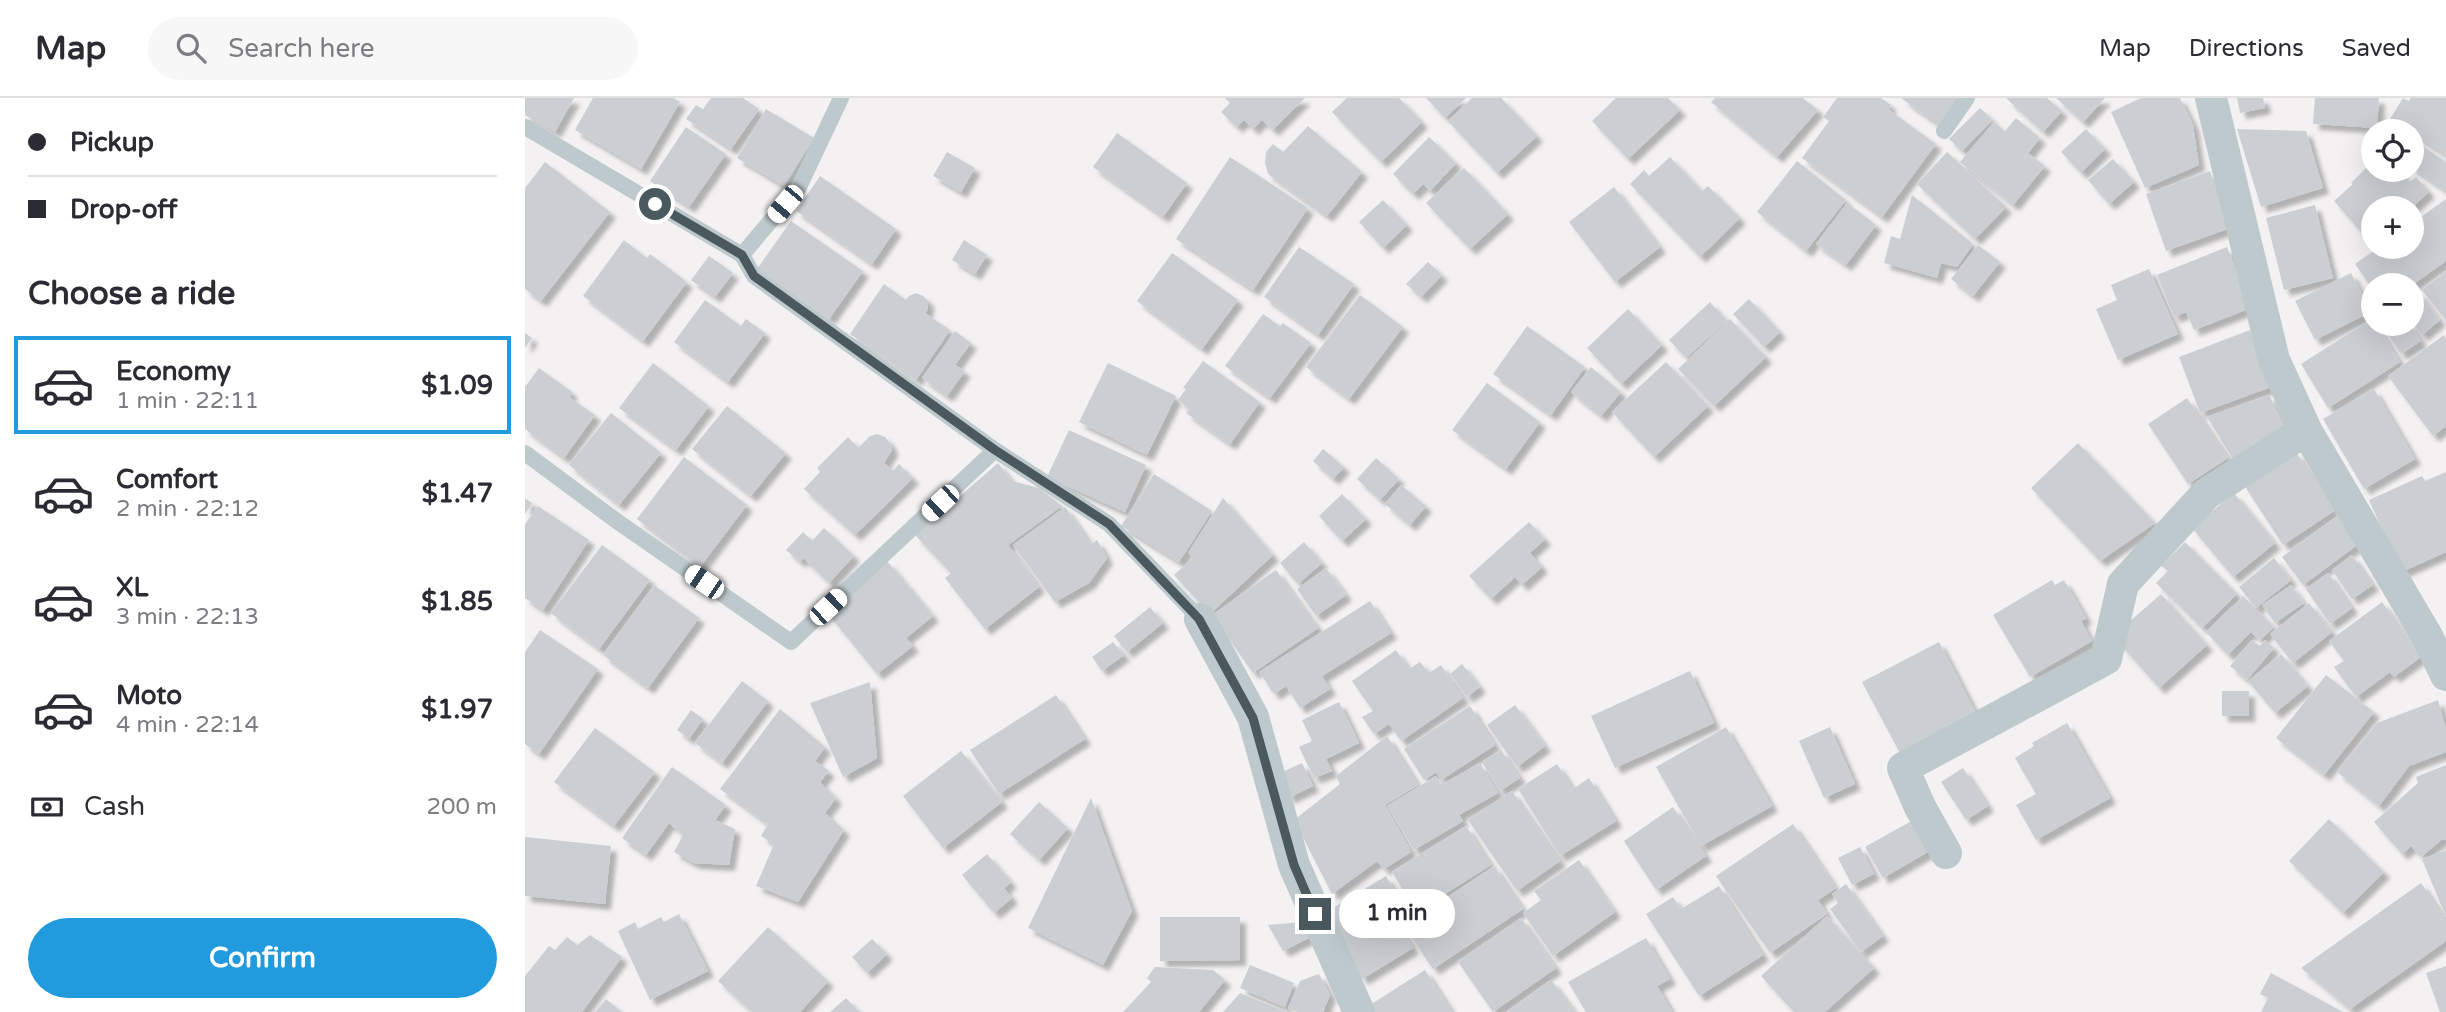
<!DOCTYPE html>
<meta charset="utf-8">
<style>
:root{--surface:#fff;--page:#f7f7f7;--text:#2b2b33;--muted:#7c7c81;--line:#e1e1e2;--accent:#219ade}
body{margin:0;font-family:"Varela Round",sans-serif;background:var(--page);color:var(--text);height:100vh;display:flex;flex-direction:column;font-size:26px;white-space:nowrap}
*{box-sizing:border-box;margin:0}
p{font-size:23px;color:var(--muted)}
.icon{flex:none;width:38px;height:38px;fill:none;stroke:currentColor;stroke-width:2;stroke-linecap:round;stroke-linejoin:round}
.map{position:relative;flex:1;overflow:hidden}
.sheet{display:flex;flex-direction:column;background:var(--surface);width:525px}
.sheet>*{flex:none}
.guide{display:grid;align-content:center;height:154px;padding:0 28px;background:var(--surface)}
.fabs{position:absolute;left:1836px;top:21px;display:grid;gap:14px}
.fabs a{display:grid;place-items:center;width:63px;height:63px;border-radius:50%;background:var(--surface);box-shadow:0 7px 28px #0002;font-size:35px}
.end{position:absolute;width:32px;height:32px;margin:-16px;border:9px solid #4a595e;background:#fff;box-shadow:0 0 0 4px #fff}
.from{border-radius:50%}
.bubble{position:absolute;height:49px;border-radius:24px;background:var(--surface);box-shadow:0 7px 28px #0002;font-size:23px;font-weight:700;line-height:49px;text-align:center}
.car{position:absolute;width:21px;height:42px;margin:-21px -10px;border-radius:9px;box-shadow:0 0 5px 2px #0007;background:linear-gradient(#fff 24%,#345 0 40%,#fff 0 76%,#345 0 86%,#fff 0)}
.guide b{display:flex;align-items:center;gap:24px;height:66px;font-size:26px}
.guide b+b{border-top:2px solid var(--line)}
.guide i{width:18px;height:18px;background:var(--text)}
ul{padding:0;list-style:none}
li{display:flex;align-items:center;gap:21px;height:98px;margin:0 14px 10px;padding:0 14px;border:4px solid transparent;border-radius:0px}
li div{flex:1}
li b{display:block;font-size:26px}
li em{font-style:normal;font-weight:700}
li.current{border-color:var(--accent)}
li>.icon{width:63px;height:63px;stroke-width:1.5}
h2{padding:0 28px;font-size:32px;line-height:84px}
.pay{display:flex;align-items:center;gap:18px;height:77px;padding:0 28px;font-size:26px}
.pay p{margin-inline-start:auto}
.action{display:flex;gap:14px;margin-top:auto;padding:14px 28px}
.action a{flex:1;height:80px;border-radius:42px;background:var(--accent);color:#fff;font-size:28px;font-weight:700;line-height:80px;text-align:center}
header{display:flex;align-items:center;gap:42px;box-sizing:border-box;height:98px;padding:0 35px;background:var(--surface);border-bottom:2px solid var(--line)}
header strong{font-size:33px}
nav{display:flex;gap:38px;margin-inline-start:auto;font-size:24px}
.search{width:490px;height:63px;background:var(--page);display:flex;align-items:center;gap:18px;box-sizing:border-box;padding:0 24px;border-radius:38px;color:var(--muted);font-size:26px}
main{display:flex;flex:1;min-height:0}
.map>svg:first-child{display:block}
.building{fill:#cbcfd3;filter:url(#shadow)}
.lines{fill:none;stroke-linecap:round;stroke-linejoin:round}
.lane{stroke:#bec9cd;stroke-width:16}
.street{stroke:#bec9cd;stroke-width:32}
.route{stroke:#4a595e;stroke-width:9}
</style>
<header>
<strong>Map</strong>
<div class="search"><svg class="icon" aria-label="search" viewBox="0 0 24 24"><circle cx="10" cy="10" r="6"/><path d="M15 15l6 6"/></svg>Search here</div>
<nav><a>Map</a><a>Directions</a><a>Saved</a></nav>
</header>
<main>
<section class="sheet">
<div class="guide">
<b><i class="from"></i>Pickup</b>
<b><i></i>Drop-off</b>
</div>
<h2>Choose a ride</h2>
<ul>
<li class="current"><svg class="icon" aria-label="car" viewBox="0 0 24 24"><path d="M5 17H2v-5l4-1 3-4h7l3 4 3 1v5h-3M9 17h6M6 11h13"/><circle cx="7" cy="17" r="2"/><circle cx="17" cy="17" r="2"/></svg><div><b>Economy</b><p>1 min · 22:11</p></div><em>$1.09</em></li>
<li><svg class="icon" aria-label="car" viewBox="0 0 24 24"><path d="M5 17H2v-5l4-1 3-4h7l3 4 3 1v5h-3M9 17h6M6 11h13"/><circle cx="7" cy="17" r="2"/><circle cx="17" cy="17" r="2"/></svg><div><b>Comfort</b><p>2 min · 22:12</p></div><em>$1.47</em></li>
<li><svg class="icon" aria-label="car" viewBox="0 0 24 24"><path d="M5 17H2v-5l4-1 3-4h7l3 4 3 1v5h-3M9 17h6M6 11h13"/><circle cx="7" cy="17" r="2"/><circle cx="17" cy="17" r="2"/></svg><div><b>XL</b><p>3 min · 22:13</p></div><em>$1.85</em></li>
<li><svg class="icon" aria-label="car" viewBox="0 0 24 24"><path d="M5 17H2v-5l4-1 3-4h7l3 4 3 1v5h-3M9 17h6M6 11h13"/><circle cx="7" cy="17" r="2"/><circle cx="17" cy="17" r="2"/></svg><div><b>Moto</b><p>4 min · 22:14</p></div><em>$1.97</em></li>
</ul>
<div class="pay"><svg class="icon" aria-label="cash" viewBox="0 0 24 24"><path d="M3 7h18v10H3z"/><circle cx="12" cy="12" r="2"/></svg>Cash<p>200 m</p></div>
<div class="action"><a>Confirm</a></div>
</section>
<div class="map">
<svg width="1921" height="914" viewBox="0 0 1921 914">
<defs>
<filter id="shadow"><feDropShadow dx="6" dy="6" stdDeviation="2" flood-color="#0004"/></filter>
</defs>
<rect width="100%" height="100%" fill="#f3f1f2"/>
<!-- building -->
<path class="building" d="M 0,0 L 49,0 L 30,34 L 0,17 Z
M 68,0 L 149,0 L 155,4 L 116,71 L 50,32 Z
M 186,0 L 218,0 L 234,11 L 206,51 L 161,21 L 171,7 L 178,11 Z
M 700,0 L 780,0 L 748,32 L 737,22 L 728,31 L 719,22 L 712,29 L 696,14 L 705,5 Z
M 822,0 L 874,0 L 897,24 L 856,64 L 807,14 Z
M 901,0 L 941,0 L 920,20 Z
M 947,0 L 976,0 L 1012,38 L 972,75 L 923,23 Z
M 1091,0 L 1143,0 L 1155,12 L 1103,61 L 1067,23 Z
M 1190,0 L 1278,0 L 1293,12 L 1252,59 L 1186,4 Z
M 1312,0 L 1356,0 L 1366,7 L 1363,11 L 1411,46 L 1357,119 L 1277,60 L 1304,23 L 1298,19 Z
M 1376,0 L 1438,0 L 1417,29 Z
M 1481,0 L 1522,0 L 1537,13 L 1518,34 Z
M 1531,0 L 1580,0 L 1558,24 Z
M 1616,0 L 1655,0 L 1668,27 L 1674,67 L 1620,90 L 1586,14 Z
M 1712,0 L 1738,0 L 1740,10 L 1715,15 Z
M 1790,0 L 1854,0 L 1852,30 L 1788,26 Z
M 1878,0 L 1884,3 L 1886,0 L 1921,0 L 1921,57 L 1865,21 Z
M 1455,10 L 1468,22 L 1437,53 L 1424,41 Z
M 241,11 L 289,40 L 259,88 L 212,60 Z
M 1491,20 L 1515,40 L 1503,55 L 1520,68 L 1488,107 L 1435,64 L 1469,24 L 1480,33 Z
M 783,28 L 837,74 L 802,118 L 743,76 L 740,65 L 741,54 L 748,46 L 758,54 Z
M 161,29 L 201,56 L 164,109 L 125,83 Z
M 1561,31 L 1580,51 L 1556,75 L 1536,54 Z
M 1712,31 L 1781,33 L 1798,90 L 1736,109 Z
M 592,35 L 662,85 L 638,119 L 568,69 Z
M 904,39 L 931,65 L 905,93 L 898,86 L 888,96 L 868,76 Z
M 1886,40 L 1921,64 L 1921,93 L 1886,69 Z
M 422,54 L 450,70 L 436,94 L 408,78 Z
M 1422,54 L 1481,109 L 1450,141 L 1392,86 Z
M 705,59 L 783,110 L 728,192 L 651,141 Z
M 1145,59 L 1177,93 L 1183,88 L 1215,120 L 1175,159 L 1105,86 L 1119,72 L 1124,78 Z
M 1588,61 L 1609,84 L 1584,106 L 1563,82 Z
M 1272,63 L 1321,102 L 1281,153 L 1232,114 Z
M 1848,63 L 1848,72 L 1874,72 L 1885,84 L 1891,79 L 1904,94 L 1886,110 L 1848,110 L 1848,143 L 1846,145 L 1809,103 L 1828,86 L 1826,85 Z
M 20,64 L 85,114 L 16,203 L 0,191 L 0,90 Z
M 939,70 L 983,116 L 945,151 L 901,105 Z
M 1685,73 L 1705,130 L 1641,153 L 1621,96 Z
M 295,78 L 371,131 L 347,166 L 271,113 Z
M 1089,89 L 1135,149 L 1090,184 L 1044,124 Z
M 1387,97 L 1448,146 L 1432,169 L 1416,165 L 1412,180 L 1359,165 L 1366,138 L 1375,141 Z
M 1921,101 L 1921,163 L 1887,187 L 1848,187 L 1848,192 L 1830,166 L 1854,149 L 1886,149 L 1886,126 Z
M 858,102 L 882,127 L 858,150 L 834,124 Z
M 1322,105 L 1351,127 L 1321,167 L 1291,146 Z
M 1790,107 L 1808,180 L 1759,192 L 1741,120 Z
M 266,123 L 338,173 L 304,221 L 232,171 Z
M 99,142 L 122,160 L 125,156 L 162,184 L 118,243 L 58,198 Z
M 439,142 L 462,157 L 450,176 L 427,162 Z
M 1453,147 L 1475,164 L 1448,198 L 1426,181 Z
M 774,149 L 829,186 L 793,237 L 739,199 Z
M 1702,149 L 1726,210 L 1669,232 L 1661,214 L 1649,219 L 1632,177 Z
M 647,155 L 713,202 L 677,251 L 612,203 Z
M 184,158 L 208,175 L 190,199 L 166,182 Z
M 903,164 L 917,177 L 896,199 L 881,186 Z
M 1624,171 L 1653,236 L 1593,262 L 1571,211 L 1592,202 L 1586,187 Z
M 1921,173 L 1921,222 L 1897,192 Z
M 1826,175 L 1846,214 L 1790,242 L 1770,203 Z
M 359,186 L 381,202 L 384,198 L 391,195 L 398,198 L 403,203 L 403,211 L 400,215 L 425,232 L 391,282 L 325,236 Z
M 1893,194 L 1915,222 L 1897,237 L 1886,224 L 1886,199 Z
M 835,197 L 878,229 L 824,301 L 781,269 Z
M 1224,201 L 1255,234 L 1239,249 L 1208,216 Z
M 180,202 L 216,228 L 221,221 L 240,235 L 203,284 L 149,244 Z
M 1185,204 L 1202,223 L 1161,260 L 1144,242 Z
M 1103,211 L 1137,247 L 1096,286 L 1062,250 Z
M 738,216 L 755,228 L 758,225 L 786,245 L 745,300 L 700,268 Z
M 1848,220 L 1848,226 L 1851,226 L 1875,264 L 1803,310 L 1776,266 Z
M 1205,221 L 1241,259 L 1189,308 L 1153,271 Z
M 1856,226 L 1885,226 L 1896,243 L 1876,256 Z
M 1002,228 L 1060,269 L 1026,317 L 968,276 Z
M 1725,232 L 1746,289 L 1675,315 L 1654,259 Z
M 430,233 L 446,245 L 430,267 L 440,273 L 422,298 L 397,280 Z
M 0,235 L 7,240 L 0,250 Z
M 1919,237 L 1921,240 L 1921,328 L 1908,338 L 1863,278 Z
M 678,263 L 735,304 L 705,346 L 661,315 L 665,311 L 653,302 L 661,291 L 658,290 Z
M 1141,264 L 1183,308 L 1129,359 L 1087,314 Z
M 128,265 L 184,308 L 151,352 L 94,310 Z
M 583,265 L 651,298 L 622,357 L 554,324 Z
M 1066,269 L 1096,294 L 1076,318 L 1046,294 Z
M 14,270 L 47,294 L 44,299 L 70,317 L 39,360 L 0,331 L 0,289 Z
M 962,285 L 1015,324 L 981,371 L 927,332 Z
M 1849,291 L 1890,361 L 1839,391 L 1798,321 Z
M 1744,297 L 1761,332 L 1709,363 L 1682,319 Z
M 1662,300 L 1703,360 L 1663,386 L 1623,326 Z
M 202,308 L 261,355 L 226,398 L 167,351 Z
M 86,315 L 136,355 L 94,407 L 44,367 Z
M 544,332 L 621,367 L 600,414 L 522,379 Z
M 352,336 L 360,339 L 365,345 L 367,352 L 359,365 L 368,373 L 374,366 L 388,380 L 330,437 L 279,391 L 295,374 L 292,370 L 323,339 L 333,350 L 345,338 Z
M 1553,345 L 1630,425 L 1575,463 L 1506,390 Z
M 798,351 L 819,369 L 808,381 L 788,363 Z
M 1771,354 L 1809,413 L 1758,447 L 1719,387 Z
M 159,359 L 222,407 L 175,469 L 112,421 Z
M 851,360 L 874,381 L 855,402 L 832,381 Z
M 473,365 L 487,383 L 514,390 L 537,408 L 483,447 L 514,489 L 460,531 L 420,480 L 426,475 L 390,437 Z
M 1921,374 L 1921,454 L 1876,474 L 1844,402 L 1897,378 L 1900,383 Z
M 629,376 L 687,413 L 654,464 L 596,428 Z
M 876,387 L 901,408 L 885,427 L 860,406 Z
M 1709,395 L 1750,445 L 1708,479 L 1667,430 Z
M 817,396 L 841,421 L 817,443 L 794,418 Z
M 0,400 L 7,405 L 0,416 Z
M 698,400 L 748,457 L 685,516 L 649,477 L 668,460 L 663,455 Z
M 13,408 L 64,442 L 18,512 L 0,500 L 0,426 Z
M 540,409 L 566,446 L 572,442 L 582,460 L 564,485 L 530,504 L 488,447 Z
M 1815,416 L 1836,444 L 1778,487 L 1757,459 Z
M 1004,424 L 1020,441 L 1005,455 L 1017,469 L 997,487 L 990,479 L 966,501 L 944,478 Z
M 299,430 L 329,458 L 304,485 L 278,460 L 275,464 L 261,452 L 278,434 L 287,443 Z
M 779,444 L 797,465 L 773,486 L 755,465 Z
M 1660,444 L 1712,496 L 1677,530 L 1631,485 L 1643,473 L 1636,468 Z
M 77,447 L 125,482 L 74,551 L 26,515 Z
M 1827,457 L 1848,487 L 1827,501 L 1807,472 Z
M 1749,460 L 1766,482 L 1731,510 L 1714,489 Z
M 362,463 L 408,518 L 381,540 L 388,548 L 352,576 L 300,512 Z
M 801,470 L 821,497 L 791,518 L 772,491 Z
M 751,472 L 793,530 L 728,575 L 687,517 Z
M 1803,475 L 1827,510 L 1805,526 L 1781,491 Z
M 1527,482 L 1530,487 L 1539,482 L 1561,520 L 1556,523 L 1567,543 L 1505,579 L 1468,517 Z
M 129,487 L 174,520 L 123,590 L 78,557 Z
M 1766,487 L 1779,505 L 1750,525 L 1737,507 Z
M 1636,496 L 1682,547 L 1634,590 L 1588,538 Z
M 1718,498 L 1749,529 L 1735,542 L 1726,534 L 1703,557 L 1681,534 Z
M 845,503 L 866,535 L 797,578 L 805,591 L 775,610 L 761,588 L 749,596 L 734,574 Z
M 1857,504 L 1897,558 L 1869,579 L 1865,574 L 1831,599 L 1809,569 L 1819,563 L 1804,543 Z
M 1784,505 L 1807,534 L 1768,565 L 1745,536 Z
M 625,509 L 638,525 L 602,554 L 589,538 Z
M 15,532 L 73,571 L 14,656 L 0,646 L 0,554 Z
M 1727,542 L 1735,548 L 1740,542 L 1749,550 L 1722,582 L 1705,568 Z
M 588,544 L 599,557 L 577,573 L 567,559 Z
M 1414,544 L 1453,619 L 1377,659 L 1337,584 Z
M 871,552 L 884,571 L 895,564 L 904,575 L 916,567 L 938,600 L 876,643 L 864,626 L 849,636 L 837,619 L 848,613 L 827,583 Z
M 1756,556 L 1783,588 L 1750,615 L 1723,583 Z
M 937,566 L 955,589 L 942,599 L 925,576 Z
M 1165,573 L 1189,625 L 1090,670 L 1066,618 Z
M 1801,577 L 1849,614 L 1799,677 L 1751,640 Z
M 217,583 L 243,603 L 197,665 L 170,645 Z
M 345,584 L 352,660 L 318,679 L 285,605 Z
M 1697,593 L 1724,593 L 1724,618 L 1697,618 Z
M 531,597 L 560,641 L 474,696 L 445,652 Z
M 1913,602 L 1921,632 L 1921,654 L 1884,668 L 1854,708 L 1812,674 L 1852,625 Z
M 814,604 L 834,645 L 801,661 L 807,673 L 789,680 L 774,649 L 787,643 L 777,622 Z
M 990,607 L 1020,648 L 992,669 L 962,627 Z
M 945,608 L 970,647 L 916,682 L 911,674 L 899,682 L 879,651 Z
M 255,611 L 300,649 L 290,663 L 304,673 L 295,684 L 311,700 L 300,715 L 319,732 L 273,804 L 231,788 L 249,746 L 236,738 L 243,726 L 195,691 Z
M 166,612 L 178,621 L 164,641 L 152,632 Z
M 1542,625 L 1585,700 L 1511,742 L 1491,707 L 1511,696 L 1490,660 L 1509,648 L 1507,645 Z
M 1201,629 L 1247,708 L 1176,748 L 1131,669 Z
M 1305,629 L 1330,686 L 1299,700 L 1274,643 Z
M 70,630 L 130,674 L 89,728 L 29,684 Z
M 862,638 L 893,687 L 860,707 L 886,754 L 859,771 L 852,763 L 807,796 L 769,722 L 815,686 L 811,678 Z
M 976,652 L 995,680 L 975,693 L 957,664 Z
M 436,653 L 477,704 L 418,750 L 378,698 Z
M 777,665 L 788,688 L 763,700 L 755,675 Z
M 955,665 L 973,695 L 934,717 L 938,723 L 889,752 L 862,708 L 911,678 L 916,687 Z
M 1032,666 L 1048,691 L 1064,680 L 1091,723 L 1035,758 L 993,691 Z
M 1921,667 L 1921,741 L 1916,742 L 1896,759 L 1886,748 L 1877,756 L 1849,724 L 1893,685 L 1891,679 Z
M 147,669 L 201,707 L 190,722 L 210,731 L 204,767 L 169,765 L 149,754 L 158,737 L 144,725 L 121,757 L 97,740 Z
M 1438,670 L 1463,708 L 1441,722 L 1416,684 Z
M 987,693 L 1035,763 L 992,793 L 943,722 Z
M 566,700 L 607,813 L 578,867 L 503,830 Z
M 514,704 L 543,730 L 514,762 L 485,736 Z
M 1148,709 L 1181,758 L 1131,792 L 1099,743 Z
M 1390,721 L 1408,751 L 1358,780 L 1340,749 Z
M 1804,721 L 1859,774 L 1818,815 L 1764,763 Z
M 1268,726 L 1311,790 L 1293,802 L 1302,816 L 1245,855 L 1191,778 Z
M 941,728 L 966,767 L 891,814 L 867,774 Z
M 0,739 L 86,748 L 80,806 L 0,798 Z
M 1335,749 L 1349,776 L 1327,787 L 1313,760 Z
M 1921,752 L 1921,819 L 1897,761 Z
M 462,756 L 486,784 L 479,790 L 487,800 L 469,815 L 437,777 Z
M 1054,762 L 1090,814 L 1028,858 L 998,815 L 1016,802 L 1009,793 Z
M 969,768 L 998,811 L 908,871 L 879,828 Z
M 861,778 L 882,813 L 870,820 L 888,850 L 837,881 L 798,816 Z
M 1896,785 L 1921,822 L 1921,843 L 1825,911 L 1776,870 Z
M 1321,786 L 1358,838 L 1336,854 L 1305,811 L 1313,805 L 1307,796 Z
M 1194,788 L 1238,857 L 1174,898 L 1121,816 L 1148,799 L 1156,811 Z
M 154,816 L 183,873 L 125,902 L 93,833 L 110,824 L 113,831 L 136,819 L 139,824 Z
M 1302,818 L 1349,870 L 1300,914 L 1269,914 L 1236,878 Z
M 635,819 L 715,819 L 715,862 L 635,863 Z
M 996,820 L 1031,870 L 968,914 L 933,864 Z
M 777,824 L 784,840 L 758,853 L 743,827 Z
M 243,829 L 303,883 L 275,914 L 227,914 L 193,883 Z
M 65,837 L 97,859 L 57,914 L 0,914 L 0,878 L 24,848 L 30,852 L 42,839 L 52,847 Z
M 1121,840 L 1145,881 L 1132,888 L 1147,914 L 1061,914 L 1043,884 Z
M 347,841 L 362,856 L 342,875 L 327,859 Z
M 725,867 L 769,885 L 760,909 L 715,890 Z
M 1921,868 L 1921,914 L 1915,914 L 1901,875 Z
M 630,869 L 688,872 L 700,882 L 674,914 L 598,914 L 626,884 L 622,880 Z
M 900,872 L 927,914 L 839,914 L 837,912 Z
M 1746,875 L 1818,914 L 1736,914 L 1743,900 L 1735,896 Z
M 794,876 L 805,897 L 798,914 L 773,914 L 763,910 L 775,883 Z
M 1026,882 L 1050,914 L 982,914 Z
M 715,895 L 762,914 L 698,914 Z
M 321,900 L 334,914 L 305,914 Z
M 81,901 L 97,914 L 70,914 Z"/>
<g class="lines">
<!-- lane -->
<path class="lane" d="M 0,29 L 217,157 L 229,178 L 470,352 L 584,426 L 675,521
M 1419,33 L 1442,0
M 217,157 L 274,89 L 316,0
M 0,355 L 93,424 L 266,544 L 470,352"/>
<!-- street -->
<path class="street" d="M 1686,0 L 1749,262 L 1781,332 L 1903,540 L 1921,577
M 675,521 L 728,619 L 769,767 L 834,914
M 1421,755 L 1395,709 L 1378,670 L 1581,561 L 1598,486 L 1681,396 L 1781,332"/>
</g>
<g class="lines">
<!-- route -->
<path class="route" d="M 130,106 L 217,157 L 229,178 L 470,352 L 584,426 L 674,521 L 728,620 L 769,767 L 790,816"/>
</g>
</svg>
<div class="fabs">
<a><svg class="icon" aria-label="locate" viewBox="0 0 24 24"><circle cx="12" cy="12" r="6"/><path d="M12 2v4M12 18v4M2 12h4M18 12h4"/></svg></a>
<a>+</a>
<a>−</a>
</div>
<i class="end from" style="left:130px;top:106px"></i>
<i class="end" style="left:790px;top:816px"></i>
<div class="bubble" style="left:814px;top:791px;width:116px">1 min</div>
<i class="car" style="left:260px;top:106px;rotate:220deg"></i>
<i class="car" style="left:415px;top:405px;rotate:227deg"></i>
<i class="car" style="left:179px;top:484px;rotate:304deg"></i>
<i class="car" style="left:303px;top:509px;rotate:47deg"></i>
</div>
</main>
